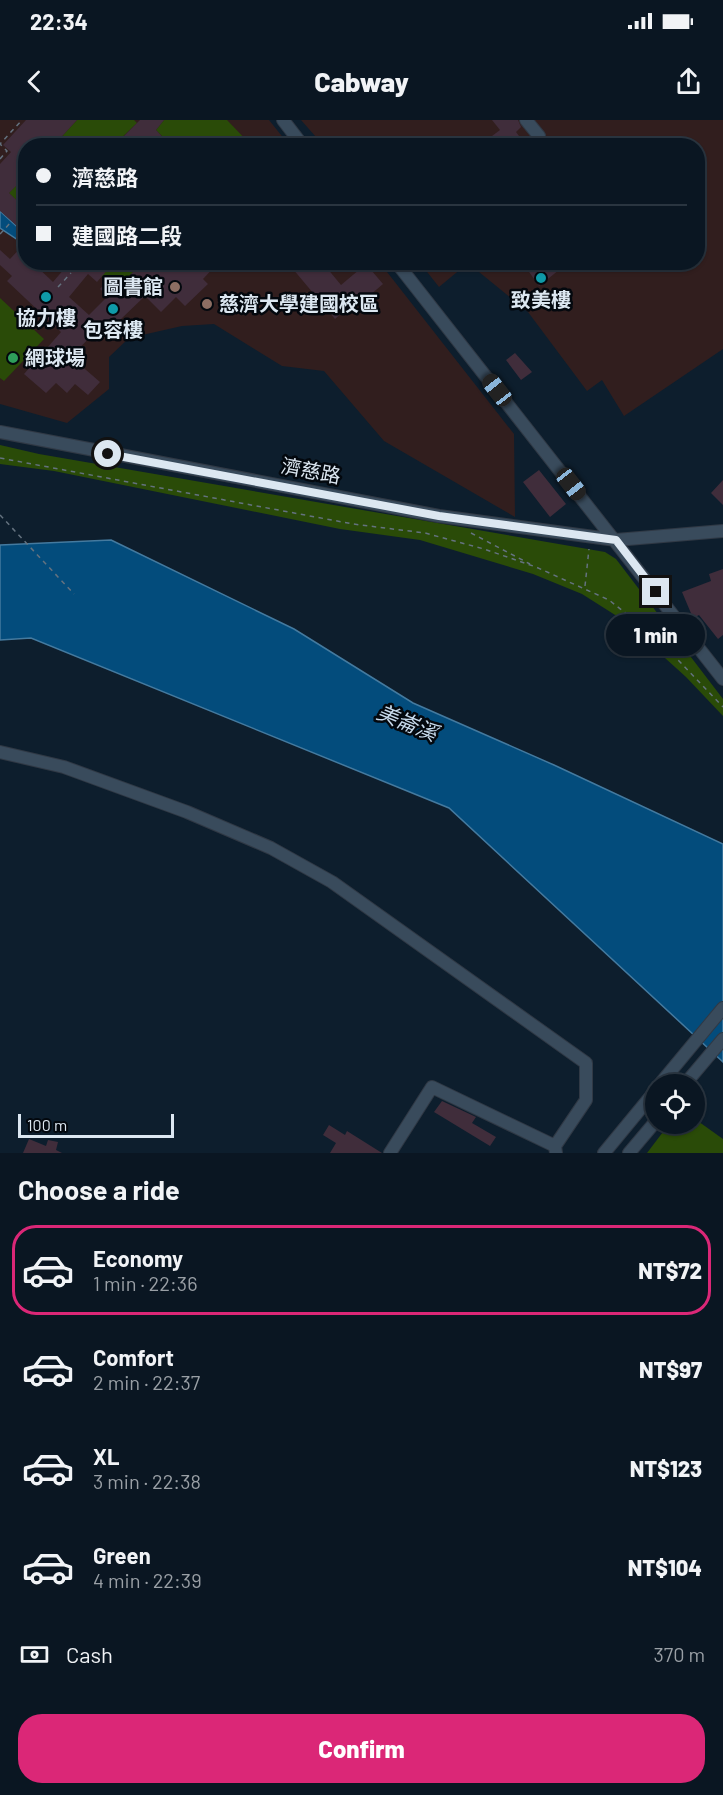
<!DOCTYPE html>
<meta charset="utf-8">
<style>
:root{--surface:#0a1622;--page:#131f2a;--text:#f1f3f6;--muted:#999fa5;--line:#2a3540;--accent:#db2777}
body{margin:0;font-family:Barlow,"Noto Sans TC",sans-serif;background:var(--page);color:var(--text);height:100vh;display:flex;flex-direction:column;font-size:22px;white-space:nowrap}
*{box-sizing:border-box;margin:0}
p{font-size:20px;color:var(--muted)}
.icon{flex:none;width:33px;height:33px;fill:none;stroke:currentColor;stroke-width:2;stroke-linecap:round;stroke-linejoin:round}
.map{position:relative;height:1033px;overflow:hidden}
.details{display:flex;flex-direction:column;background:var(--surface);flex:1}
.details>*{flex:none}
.banner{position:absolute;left:18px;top:18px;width:687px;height:132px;border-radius:24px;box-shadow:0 2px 4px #0004,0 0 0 2px var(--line);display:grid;align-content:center;height:132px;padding:0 18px;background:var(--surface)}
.tools{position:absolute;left:645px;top:954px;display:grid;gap:12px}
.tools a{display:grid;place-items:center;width:60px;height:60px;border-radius:50%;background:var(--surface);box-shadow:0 2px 4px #0004,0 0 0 2px var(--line);font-size:30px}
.scale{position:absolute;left:18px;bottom:15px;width:156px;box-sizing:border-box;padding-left:6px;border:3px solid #dce7f1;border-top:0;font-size:16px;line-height:21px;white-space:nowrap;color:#dce7f1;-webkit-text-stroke:4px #03080e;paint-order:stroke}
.end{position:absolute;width:27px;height:27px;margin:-14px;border:8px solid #dce7f1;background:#111;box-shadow:0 0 0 3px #111}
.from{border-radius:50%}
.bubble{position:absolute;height:42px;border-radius:21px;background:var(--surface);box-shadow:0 2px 4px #0004,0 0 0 2px var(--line);font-size:20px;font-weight:800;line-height:42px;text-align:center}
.car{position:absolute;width:18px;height:36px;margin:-18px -9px;border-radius:8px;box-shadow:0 0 4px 2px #0007;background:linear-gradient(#222 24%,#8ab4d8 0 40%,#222 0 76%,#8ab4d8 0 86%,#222 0)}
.banner b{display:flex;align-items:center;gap:21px;height:57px;font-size:22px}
.banner b+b{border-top:2px solid var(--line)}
.banner i{width:15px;height:15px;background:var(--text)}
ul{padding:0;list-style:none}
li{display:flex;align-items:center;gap:18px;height:90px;margin:0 12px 9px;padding:0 6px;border:3px solid transparent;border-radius:24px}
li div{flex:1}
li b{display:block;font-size:22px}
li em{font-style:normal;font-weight:800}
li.current{border-color:var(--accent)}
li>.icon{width:54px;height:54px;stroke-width:1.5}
h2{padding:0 18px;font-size:27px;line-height:72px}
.pay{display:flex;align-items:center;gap:15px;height:66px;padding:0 18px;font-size:22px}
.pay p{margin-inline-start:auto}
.action{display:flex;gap:12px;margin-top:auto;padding:12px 18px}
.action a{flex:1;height:69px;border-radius:24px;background:var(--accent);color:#fff;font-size:24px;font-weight:800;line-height:69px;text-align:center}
.status{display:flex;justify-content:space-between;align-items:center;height:42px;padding:0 30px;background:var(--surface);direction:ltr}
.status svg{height:16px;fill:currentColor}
header{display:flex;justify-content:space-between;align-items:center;height:78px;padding:0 18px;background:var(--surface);font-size:27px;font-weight:800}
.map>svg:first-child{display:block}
.education{fill:#311e1e}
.green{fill:#2a4b08}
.water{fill:#034c7c;stroke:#447a9f;stroke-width:1.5}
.building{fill:#402d3b}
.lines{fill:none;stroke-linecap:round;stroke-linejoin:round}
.minor-casing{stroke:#303945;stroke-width:14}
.path{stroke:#64727f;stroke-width:1.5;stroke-dasharray:4.5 4.5;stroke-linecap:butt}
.minor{stroke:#394b5c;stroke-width:12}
.route{stroke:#dce7f1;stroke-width:8}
.culture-dot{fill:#0f9aa8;stroke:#03080e;stroke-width:2}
.education-dot{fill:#8d6e63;stroke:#03080e;stroke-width:2}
.leisure-dot{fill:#2e9e5b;stroke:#03080e;stroke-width:2}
.labels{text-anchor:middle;stroke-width:5;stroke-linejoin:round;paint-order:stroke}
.poi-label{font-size:20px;font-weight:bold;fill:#dce7f1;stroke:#03080e}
.street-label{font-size:20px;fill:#dce7f1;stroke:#03080e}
.water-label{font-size:21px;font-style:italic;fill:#c7daec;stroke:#03080e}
</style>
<div class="status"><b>22:34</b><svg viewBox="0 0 49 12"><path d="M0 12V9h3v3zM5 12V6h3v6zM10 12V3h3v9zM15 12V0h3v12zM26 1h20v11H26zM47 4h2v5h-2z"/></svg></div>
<header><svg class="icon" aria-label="back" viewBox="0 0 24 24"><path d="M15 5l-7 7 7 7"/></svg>Cabway<svg class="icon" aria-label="share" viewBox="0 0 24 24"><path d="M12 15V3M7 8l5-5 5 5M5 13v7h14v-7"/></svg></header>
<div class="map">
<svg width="723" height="1033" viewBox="0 0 723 1033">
<rect width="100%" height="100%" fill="#0d1e2d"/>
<!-- education -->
<path class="education" d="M 0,0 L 269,0 L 289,25 L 26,26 L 26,142 L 380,143 L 514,314 L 515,397 L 384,321 L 324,251 L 282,246 L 214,204 L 182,206 L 129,218 L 109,237 L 109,269 L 67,303 L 0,284 Z
M 301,0 L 723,0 L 723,229 L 624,296 L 602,260 L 587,271 L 528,192 L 468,143 L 698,142 L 698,26 L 323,25 Z
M 468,143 L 439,167 L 420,143 L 468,142 Z"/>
<!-- green -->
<path class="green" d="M 77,0 L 134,0 L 137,3 L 114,25 L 53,26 Z
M 164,0 L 227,0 L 251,25 L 171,25 L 156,10 Z
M 25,56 L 25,89 L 9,73 Z
M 105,143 L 143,143 L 116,169 L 101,156 Z
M 0,178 L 44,219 L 4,261 L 0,258 Z
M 0,325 L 39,334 L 605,432 L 616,439 L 723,579 L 723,596 L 686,557 L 623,500 L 582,474 L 533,454 L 420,420 L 340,409 L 54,351 L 0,344 Z
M 695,999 L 723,1019 L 723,1033 L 647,1033 L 669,1004 L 694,1004 Z"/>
<!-- water -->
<path class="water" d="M 0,91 L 25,114 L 24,124 L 0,108 Z
M 111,420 L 294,509 L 413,583 L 554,645 L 723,724 L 723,942 L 449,688 L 31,518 L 0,520 L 0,425 Z"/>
<!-- building -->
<path class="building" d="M 26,0 L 77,0 L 53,26 L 26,26 L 26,56 L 9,73 L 26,89 L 26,114 L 0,91 L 0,44 L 11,32 L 3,25 Z
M 140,0 L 164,0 L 156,10 L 171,26 L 160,26 L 150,16 L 140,26 L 114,26 Z
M 492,0 L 518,0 L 521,7 L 516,12 L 522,20 L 515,26 L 499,26 L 492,16 L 500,10 Z
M 26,122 L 26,142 L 32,142 L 53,162 L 70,142 L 105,142 L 110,147 L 97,162 L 88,154 L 69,177 L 89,195 L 108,176 L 100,169 L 107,161 L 116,169 L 143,142 L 219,142 L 203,159 L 208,164 L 185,186 L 176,177 L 161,192 L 145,176 L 97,222 L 91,216 L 71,237 L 100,262 L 88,275 L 75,264 L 67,273 L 56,263 L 46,273 L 24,254 L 61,212 L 7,161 L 12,156 L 0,145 L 0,130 L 10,139 Z
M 287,142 L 322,142 L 341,165 L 366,144 L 383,164 L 356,187 L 353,183 L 335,199 Z
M 522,142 L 551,142 L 559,150 L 539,166 Z
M 515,233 L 532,252 L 521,260 L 506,240 Z
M 539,350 L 566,384 L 550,397 L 523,362 Z
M 723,360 L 723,385 L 711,373 Z
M 723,449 L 723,515 L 718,519 L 699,495 L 693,498 L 682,472 L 711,461 L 709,454 Z
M 442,981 L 476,997 L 472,1003 L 496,1017 L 490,1026 L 434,992 Z
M 329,1005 L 345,1015 L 347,1011 L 382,1033 L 330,1033 L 336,1023 L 323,1015 Z
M 29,1019 L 46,1026 L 48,1020 L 58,1022 L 56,1030 L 62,1033 L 23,1033 Z"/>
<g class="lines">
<!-- minor casing -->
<g class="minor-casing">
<path id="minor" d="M 283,0 L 303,26
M 526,0 L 539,16
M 396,142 L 723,559
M 0,312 L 439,396 L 616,420 L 723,411
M 0,632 L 64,647 L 187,692 L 271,728 L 332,762 L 586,943 L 586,980 L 555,1026 L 556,1033
M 660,964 L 723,888
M 685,964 L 723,919
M 390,1033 L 432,967 L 555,1026
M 604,1033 L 656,970
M 629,1033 L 656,1001"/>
</g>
<!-- path -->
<path class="path" d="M 60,19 L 67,26
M 0,39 L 7,31 L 0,24 L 22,0
M 0,114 L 12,101
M 58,167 L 71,153
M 0,338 L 353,404 L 425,413 L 484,429 L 536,447 L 609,480 L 657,518 L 723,587
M 0,395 L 74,474
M 471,413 L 530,444
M 585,466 L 589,429"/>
<!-- minor -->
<use href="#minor" class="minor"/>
</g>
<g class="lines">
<!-- route -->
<path class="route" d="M 108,334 L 439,396 L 616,420 L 656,472"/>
</g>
<!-- markers -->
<g class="culture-dot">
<circle cx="541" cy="158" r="6"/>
<circle cx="46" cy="177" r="6"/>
<circle cx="113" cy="189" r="6"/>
</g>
<g class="education-dot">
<circle cx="175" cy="167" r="6"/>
<circle cx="207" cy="184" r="6"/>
</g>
<circle class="leisure-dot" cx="13" cy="238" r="6"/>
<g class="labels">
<!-- poi labels -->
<g class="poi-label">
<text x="163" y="174" text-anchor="end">圖書館</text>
<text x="541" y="187">致美樓</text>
<text x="219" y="191" text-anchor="start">慈濟大學建國校區</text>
<text x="46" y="205">協力樓</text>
<text x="113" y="217">包容樓</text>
<text x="25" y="245" text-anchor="start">網球場</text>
</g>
<!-- street labels -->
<g class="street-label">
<text transform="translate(311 351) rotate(11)" y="7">濟慈路</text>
</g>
<!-- water labels -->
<g class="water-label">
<text transform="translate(407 603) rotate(22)" y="7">美崙溪</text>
</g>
</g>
</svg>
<div class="tools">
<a><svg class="icon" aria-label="locate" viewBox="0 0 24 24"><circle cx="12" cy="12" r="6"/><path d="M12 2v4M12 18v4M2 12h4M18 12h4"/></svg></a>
</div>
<div class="scale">100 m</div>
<i class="end from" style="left:108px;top:334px"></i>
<i class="end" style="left:656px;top:472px"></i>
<div class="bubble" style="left:606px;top:494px;width:99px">1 min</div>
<i class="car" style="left:497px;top:270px;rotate:322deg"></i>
<i class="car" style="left:571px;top:364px;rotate:142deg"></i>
<div class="banner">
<b><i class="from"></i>濟慈路</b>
<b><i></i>建國路二段</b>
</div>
</div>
<section class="details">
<h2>Choose a ride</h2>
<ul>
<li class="current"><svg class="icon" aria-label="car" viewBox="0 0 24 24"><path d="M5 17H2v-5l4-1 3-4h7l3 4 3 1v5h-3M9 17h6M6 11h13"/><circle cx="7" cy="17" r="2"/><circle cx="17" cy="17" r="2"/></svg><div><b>Economy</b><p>1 min · 22:36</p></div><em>NT$72</em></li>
<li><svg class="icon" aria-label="car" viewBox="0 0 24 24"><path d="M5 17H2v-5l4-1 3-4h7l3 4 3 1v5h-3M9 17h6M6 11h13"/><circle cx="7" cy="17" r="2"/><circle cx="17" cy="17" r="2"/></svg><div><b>Comfort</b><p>2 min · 22:37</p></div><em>NT$97</em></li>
<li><svg class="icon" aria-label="car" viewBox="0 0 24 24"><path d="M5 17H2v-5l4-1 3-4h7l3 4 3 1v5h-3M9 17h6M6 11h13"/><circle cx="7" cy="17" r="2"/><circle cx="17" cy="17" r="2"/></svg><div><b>XL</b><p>3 min · 22:38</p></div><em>NT$123</em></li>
<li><svg class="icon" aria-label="car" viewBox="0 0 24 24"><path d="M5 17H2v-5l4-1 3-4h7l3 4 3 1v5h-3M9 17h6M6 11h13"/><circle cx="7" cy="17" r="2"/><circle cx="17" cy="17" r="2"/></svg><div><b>Green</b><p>4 min · 22:39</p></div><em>NT$104</em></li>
</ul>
<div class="pay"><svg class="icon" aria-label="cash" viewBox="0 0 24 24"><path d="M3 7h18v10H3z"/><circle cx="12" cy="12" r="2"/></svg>Cash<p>370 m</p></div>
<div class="action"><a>Confirm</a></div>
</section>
